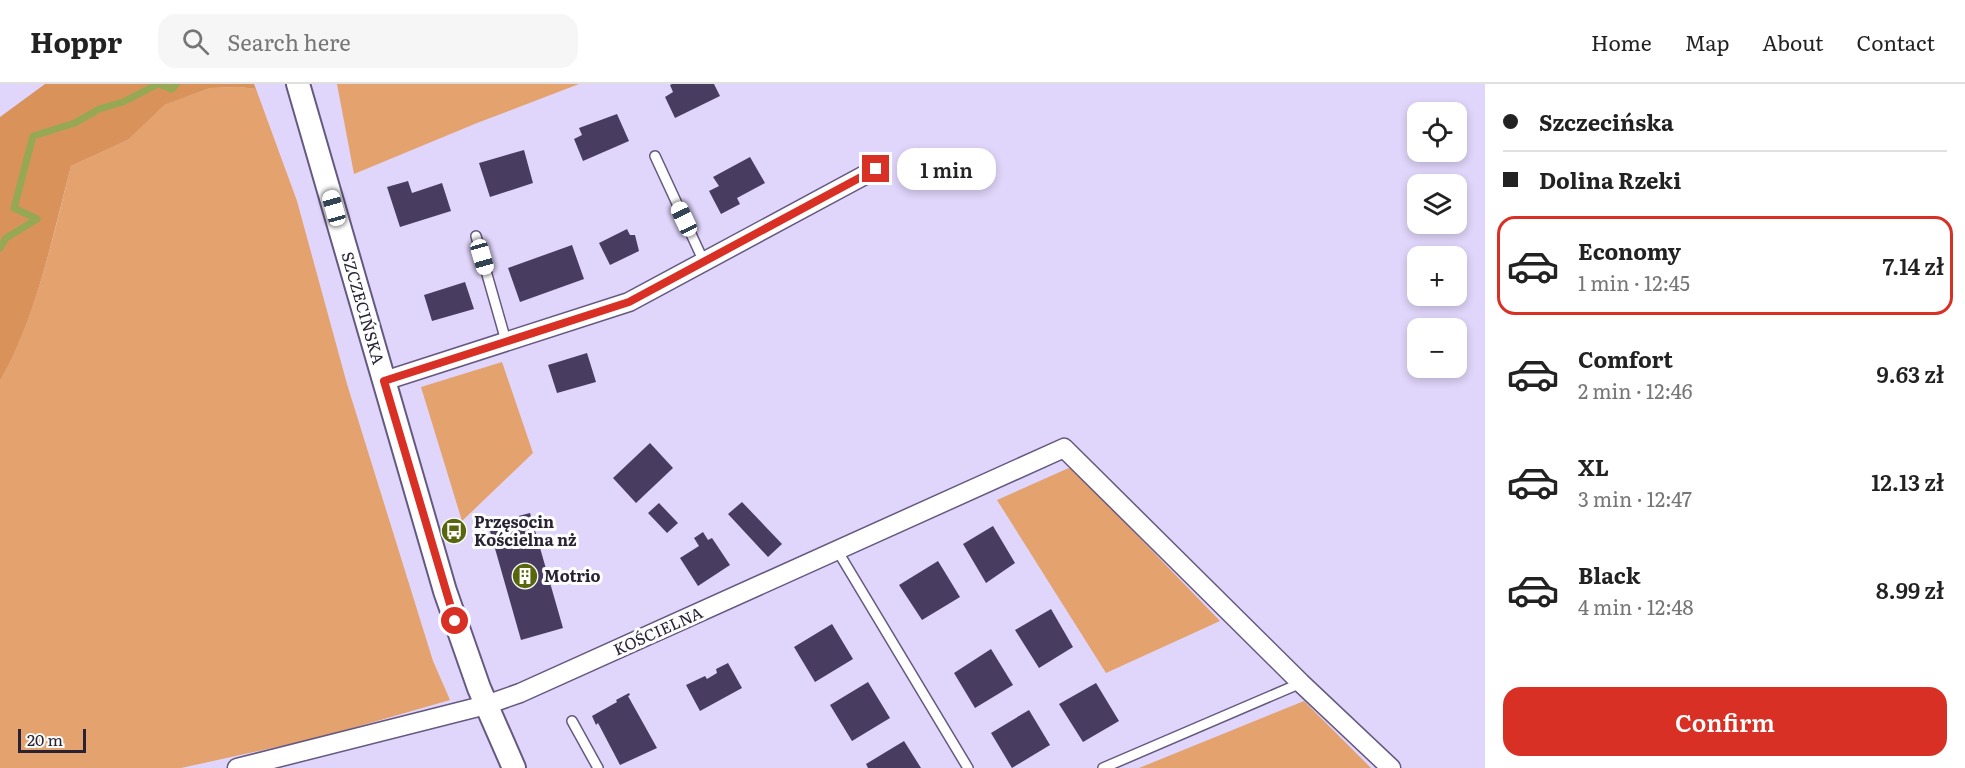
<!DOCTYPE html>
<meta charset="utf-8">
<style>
:root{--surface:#fff;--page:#f6f6f6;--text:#222;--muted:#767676;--line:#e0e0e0;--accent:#d93025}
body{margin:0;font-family:Literata,serif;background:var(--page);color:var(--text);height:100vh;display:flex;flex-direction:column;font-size:22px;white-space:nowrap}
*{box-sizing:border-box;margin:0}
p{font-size:20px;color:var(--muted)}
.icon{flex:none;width:33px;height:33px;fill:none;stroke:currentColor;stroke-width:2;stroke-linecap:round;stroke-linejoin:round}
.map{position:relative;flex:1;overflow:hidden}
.details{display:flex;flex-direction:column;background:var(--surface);width:480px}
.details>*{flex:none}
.guide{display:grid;align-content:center;height:132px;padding:0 18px;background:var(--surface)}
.tools{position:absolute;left:1407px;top:18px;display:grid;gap:12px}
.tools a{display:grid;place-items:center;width:60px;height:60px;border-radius:12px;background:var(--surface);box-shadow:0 3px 9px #0003;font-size:30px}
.scale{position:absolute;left:18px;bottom:15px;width:68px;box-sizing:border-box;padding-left:6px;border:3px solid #282233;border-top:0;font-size:16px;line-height:21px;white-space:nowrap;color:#282233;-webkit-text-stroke:4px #fcfdfc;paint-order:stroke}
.end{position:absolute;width:27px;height:27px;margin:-14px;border:8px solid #d93025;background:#fff;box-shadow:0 0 0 3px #fff}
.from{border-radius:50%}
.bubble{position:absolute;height:42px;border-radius:18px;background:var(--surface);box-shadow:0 3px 9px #0003;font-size:20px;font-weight:600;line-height:42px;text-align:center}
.car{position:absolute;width:18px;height:36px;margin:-18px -9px;border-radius:8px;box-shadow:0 0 4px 2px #0007;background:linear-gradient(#fff 24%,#345 0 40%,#fff 0 76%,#345 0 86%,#fff 0)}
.guide b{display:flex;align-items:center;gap:21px;height:57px;font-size:22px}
.guide b+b{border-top:2px solid var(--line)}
.guide i{width:15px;height:15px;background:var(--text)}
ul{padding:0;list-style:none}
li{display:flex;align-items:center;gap:18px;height:99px;margin:0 12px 9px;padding:0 6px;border:3px solid transparent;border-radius:18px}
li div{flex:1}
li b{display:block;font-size:22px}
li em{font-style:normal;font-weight:600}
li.selected{border-color:var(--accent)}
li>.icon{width:54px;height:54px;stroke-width:1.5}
.cta{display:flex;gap:12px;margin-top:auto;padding:12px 18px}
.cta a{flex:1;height:69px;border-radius:18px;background:var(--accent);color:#fff;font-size:24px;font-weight:600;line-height:69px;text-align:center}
header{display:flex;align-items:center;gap:36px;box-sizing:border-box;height:84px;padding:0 30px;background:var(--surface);border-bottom:2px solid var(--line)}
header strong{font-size:28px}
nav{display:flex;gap:33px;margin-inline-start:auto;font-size:21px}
.search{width:420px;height:54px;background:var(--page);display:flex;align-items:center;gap:15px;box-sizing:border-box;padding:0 21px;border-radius:18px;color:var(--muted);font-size:22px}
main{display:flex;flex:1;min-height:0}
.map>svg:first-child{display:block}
.green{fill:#e4a26e}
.forest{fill:#d9935a}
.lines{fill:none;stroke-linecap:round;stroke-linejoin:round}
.stream{stroke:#96a853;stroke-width:7}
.building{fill:#483c61}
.service-casing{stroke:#665980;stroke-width:12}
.minor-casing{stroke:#665980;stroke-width:21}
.tertiary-casing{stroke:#665980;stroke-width:26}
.service{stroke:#fff;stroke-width:9}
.minor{stroke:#fff;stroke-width:18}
.tertiary{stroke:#fff;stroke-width:22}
.route{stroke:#d93025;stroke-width:8}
.labels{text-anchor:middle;stroke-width:6;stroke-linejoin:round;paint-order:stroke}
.street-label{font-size:16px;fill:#282233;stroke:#fcfdfc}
.poi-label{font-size:16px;font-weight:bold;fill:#282233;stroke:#fcfdfc;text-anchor:start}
</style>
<header>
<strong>Hoppr</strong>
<div class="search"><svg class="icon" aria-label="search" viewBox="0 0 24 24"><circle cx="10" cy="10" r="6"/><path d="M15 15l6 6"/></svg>Search here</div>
<nav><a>Home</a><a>Map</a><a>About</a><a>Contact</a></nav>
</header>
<main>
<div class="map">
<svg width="1485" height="684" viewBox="0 0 1485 684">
<rect width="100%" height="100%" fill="#e0d5fa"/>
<!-- green -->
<path class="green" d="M 337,0 L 579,0 L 477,39 L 354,90 Z
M 239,3 L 256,5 L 297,117 L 347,300 L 433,577 L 450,616 L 318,654 L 181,684 L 0,684 L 0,297 C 36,233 53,153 71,82 L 128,56 L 163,21 L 210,4 Z
M 502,278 L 533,369 L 462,437 L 421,303 Z
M 1071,383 L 1220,537 L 1106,589 L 997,416 Z
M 1304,617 L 1371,684 L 1139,684 Z"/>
<!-- forest -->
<path class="forest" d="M 45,0 L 254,0 L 256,5 L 239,3 L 210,4 L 164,21 L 128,56 L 71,82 C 52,154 37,232 0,297 L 0,33 Z"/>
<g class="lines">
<!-- stream -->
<path class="stream" d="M 0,164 L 6,154 L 37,135 L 14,124 L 33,52 L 75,39 L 99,25 L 123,18 L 158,0 L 172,5 L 176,0"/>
</g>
<!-- building -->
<path class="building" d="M 672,0 L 714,0 L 720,12 L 675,34 L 665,13 L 673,8 L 670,1 Z
M 617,30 L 629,57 L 583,77 L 574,55 L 582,51 L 579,44 Z
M 524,66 L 533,99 L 490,113 L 479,79 Z
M 750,73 L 765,99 L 737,114 L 740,120 L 721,130 L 709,107 L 719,102 L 713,93 Z
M 408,97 L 412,109 L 442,99 L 451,127 L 400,143 L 387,103 Z
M 627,145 L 630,151 L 635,151 L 639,167 L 610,181 L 599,159 Z
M 572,161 L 584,195 L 520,218 L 508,184 Z
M 465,198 L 474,225 L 432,237 L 424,211 Z
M 587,269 L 596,298 L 557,309 L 548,281 Z
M 650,359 L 673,384 L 636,419 L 613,394 Z
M 742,418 L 782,460 L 768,473 L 728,430 Z
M 659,419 L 678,439 L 667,449 L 648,429 Z
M 530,429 L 563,544 L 521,556 L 488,440 Z
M 993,442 L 1015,479 L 986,499 L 963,460 Z
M 703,448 L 708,456 L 712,454 L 730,481 L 698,502 L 680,474 L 699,462 L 694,454 Z
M 938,477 L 960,513 L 922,536 L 899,501 Z
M 1051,525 L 1073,563 L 1039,584 L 1015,546 Z
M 832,540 L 853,575 L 815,598 L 794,563 Z
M 991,565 L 1013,601 L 975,624 L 954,589 Z
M 728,579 L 742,604 L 700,627 L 686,601 L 705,592 L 707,595 L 717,589 L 716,585 Z
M 868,598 L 890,634 L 852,657 L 830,621 Z
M 1096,599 L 1119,637 L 1083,658 L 1059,620 Z
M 629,609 L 630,611 L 628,612 L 657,664 L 620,681 L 598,639 L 596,641 L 592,632 L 617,618 L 616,616 Z
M 1029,626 L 1050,661 L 1012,684 L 991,649 Z
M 904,657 L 921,684 L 868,684 L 866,680 Z"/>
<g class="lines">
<!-- service casing -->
<g class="service-casing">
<path id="service" d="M 655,72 L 704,178
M 476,152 L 506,257
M 837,466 L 968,684
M 572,637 L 598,684
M 1103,684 L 1301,599"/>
</g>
<!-- minor casing -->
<g class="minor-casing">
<path id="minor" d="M 384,297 L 629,218 L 876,85
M 237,684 L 486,621 L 520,609 L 1064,364 L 1301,599 L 1391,684"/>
</g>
<!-- tertiary casing -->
<g class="tertiary-casing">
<path id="tertiary" d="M 298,0 L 445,507 L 479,604 L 514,684"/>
</g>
<!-- service -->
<use href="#service" class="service"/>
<!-- minor -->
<use href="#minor" class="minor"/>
<!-- tertiary -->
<use href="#tertiary" class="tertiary"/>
</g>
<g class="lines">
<!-- route -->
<path class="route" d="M 455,537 L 384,297 L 629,218 L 876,85"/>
</g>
<!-- icons -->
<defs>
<g id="bus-disc" transform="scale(1.35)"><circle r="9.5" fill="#58670d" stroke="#fcfdfc"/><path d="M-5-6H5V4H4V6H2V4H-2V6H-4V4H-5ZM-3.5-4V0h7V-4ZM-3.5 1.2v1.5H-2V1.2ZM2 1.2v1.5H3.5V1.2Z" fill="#fff"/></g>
<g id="building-disc" transform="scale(1.35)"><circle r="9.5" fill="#58670d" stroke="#fcfdfc"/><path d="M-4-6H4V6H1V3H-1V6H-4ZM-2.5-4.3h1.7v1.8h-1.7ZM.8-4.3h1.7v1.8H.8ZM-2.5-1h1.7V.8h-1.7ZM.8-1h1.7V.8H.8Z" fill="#fff"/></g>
</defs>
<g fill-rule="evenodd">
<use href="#bus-disc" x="454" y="447"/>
<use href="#building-disc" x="525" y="492"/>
</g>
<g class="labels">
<!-- street labels -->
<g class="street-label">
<text transform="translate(363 224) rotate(74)" y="6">SZCZECIŃSKA</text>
<text transform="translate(658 547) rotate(-24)" y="6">KOŚCIELNA</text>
</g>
<!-- poi labels -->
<g class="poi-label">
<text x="474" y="444">Przęsocin<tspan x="474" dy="18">Kościelna nż</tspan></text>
<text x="544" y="498">Motrio</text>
</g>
</g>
</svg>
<div class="tools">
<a><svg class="icon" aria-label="locate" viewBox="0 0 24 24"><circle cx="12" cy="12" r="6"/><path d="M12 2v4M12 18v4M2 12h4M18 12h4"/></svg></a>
<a><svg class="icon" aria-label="layers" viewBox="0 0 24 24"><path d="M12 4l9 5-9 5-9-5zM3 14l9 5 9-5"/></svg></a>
<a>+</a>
<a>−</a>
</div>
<div class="scale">20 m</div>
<i class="end from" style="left:455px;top:537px"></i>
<i class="end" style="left:876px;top:85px"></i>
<div class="bubble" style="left:897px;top:64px;width:99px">1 min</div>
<i class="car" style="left:334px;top:124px;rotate:344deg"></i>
<i class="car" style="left:684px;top:135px;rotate:335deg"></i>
<i class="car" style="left:482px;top:173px;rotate:164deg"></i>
</div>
<section class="details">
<div class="guide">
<b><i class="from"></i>Szczecińska</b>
<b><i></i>Dolina Rzeki</b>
</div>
<ul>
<li class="selected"><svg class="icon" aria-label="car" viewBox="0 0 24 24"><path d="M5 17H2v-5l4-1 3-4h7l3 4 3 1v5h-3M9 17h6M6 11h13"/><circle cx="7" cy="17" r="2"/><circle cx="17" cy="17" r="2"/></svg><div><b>Economy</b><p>1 min · 12:45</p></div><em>7.14 zł</em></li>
<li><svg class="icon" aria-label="car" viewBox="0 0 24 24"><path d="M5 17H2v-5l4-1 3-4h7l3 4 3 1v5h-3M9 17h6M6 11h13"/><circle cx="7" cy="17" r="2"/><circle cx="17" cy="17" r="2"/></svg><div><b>Comfort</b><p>2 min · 12:46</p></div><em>9.63 zł</em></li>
<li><svg class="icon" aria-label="car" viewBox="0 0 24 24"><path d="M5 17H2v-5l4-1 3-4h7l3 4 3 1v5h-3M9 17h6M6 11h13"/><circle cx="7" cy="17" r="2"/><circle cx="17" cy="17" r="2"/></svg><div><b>XL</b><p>3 min · 12:47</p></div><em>12.13 zł</em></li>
<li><svg class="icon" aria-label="car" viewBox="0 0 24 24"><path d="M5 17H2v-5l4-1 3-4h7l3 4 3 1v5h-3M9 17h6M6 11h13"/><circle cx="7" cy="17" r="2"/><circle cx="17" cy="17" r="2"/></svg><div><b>Black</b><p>4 min · 12:48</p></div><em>8.99 zł</em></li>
</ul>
<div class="cta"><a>Confirm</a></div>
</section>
</main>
